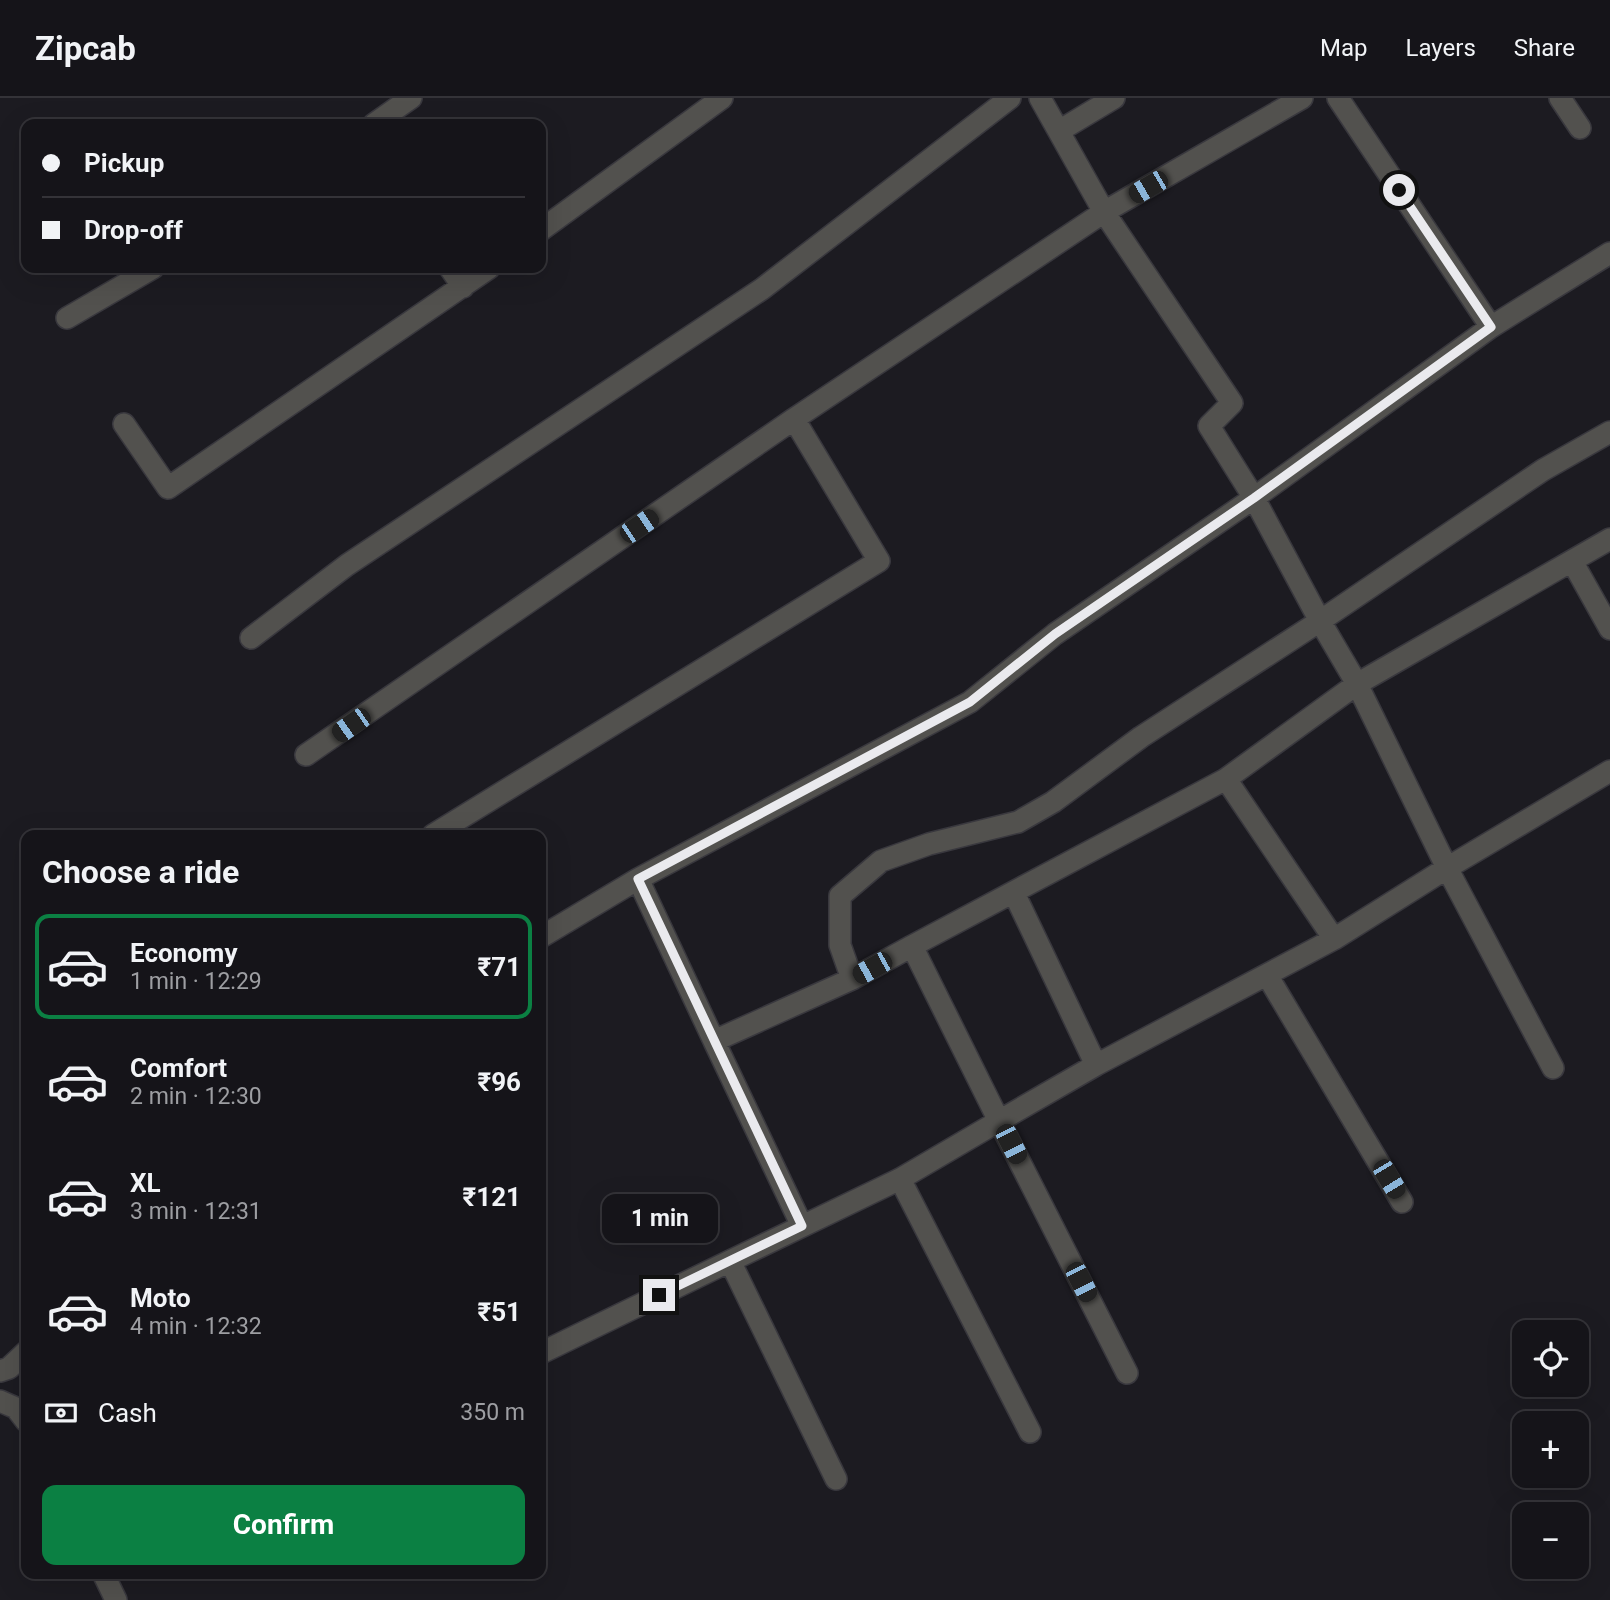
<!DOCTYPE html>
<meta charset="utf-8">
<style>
:root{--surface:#151419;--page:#1e1d22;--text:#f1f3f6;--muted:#9d9ea2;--line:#343338;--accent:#0b8043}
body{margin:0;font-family:Roboto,sans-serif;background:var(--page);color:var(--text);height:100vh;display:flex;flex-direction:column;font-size:26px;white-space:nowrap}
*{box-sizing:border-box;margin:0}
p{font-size:23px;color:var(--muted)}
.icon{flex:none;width:38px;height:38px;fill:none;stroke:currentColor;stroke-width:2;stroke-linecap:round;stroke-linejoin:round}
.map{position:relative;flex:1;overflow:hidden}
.sheet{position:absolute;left:21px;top:732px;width:525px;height:749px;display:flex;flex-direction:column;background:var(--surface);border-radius:14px;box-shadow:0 7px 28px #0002,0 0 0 2px var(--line)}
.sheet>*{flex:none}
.banner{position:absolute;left:21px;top:21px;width:525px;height:154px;border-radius:14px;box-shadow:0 7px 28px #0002,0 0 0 2px var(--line);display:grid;align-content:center;height:154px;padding:0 21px;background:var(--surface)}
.buttons{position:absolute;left:1512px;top:1222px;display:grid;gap:14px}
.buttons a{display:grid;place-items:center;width:77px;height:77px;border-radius:14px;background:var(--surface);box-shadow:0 7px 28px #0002,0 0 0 2px var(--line);font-size:35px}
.end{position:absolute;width:32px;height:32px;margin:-16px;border:9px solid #eaeaee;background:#111;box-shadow:0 0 0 4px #111}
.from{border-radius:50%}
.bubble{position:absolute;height:49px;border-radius:14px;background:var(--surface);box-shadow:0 7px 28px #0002,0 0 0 2px var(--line);font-size:23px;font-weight:700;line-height:49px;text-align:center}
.car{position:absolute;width:21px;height:42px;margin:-21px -10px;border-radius:9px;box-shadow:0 0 5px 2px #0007;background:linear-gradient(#222 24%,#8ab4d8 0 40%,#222 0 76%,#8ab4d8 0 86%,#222 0)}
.banner b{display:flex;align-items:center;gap:24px;height:66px;font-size:26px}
.banner b+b{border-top:2px solid var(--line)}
.banner i{width:18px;height:18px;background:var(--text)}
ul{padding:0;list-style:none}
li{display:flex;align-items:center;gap:21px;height:105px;margin:0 14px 10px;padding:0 7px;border:4px solid transparent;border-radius:14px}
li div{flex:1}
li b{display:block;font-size:26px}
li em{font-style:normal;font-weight:700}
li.active{border-color:var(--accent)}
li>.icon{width:63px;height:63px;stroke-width:1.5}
h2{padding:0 21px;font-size:32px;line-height:84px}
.pay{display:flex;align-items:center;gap:18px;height:77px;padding:0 21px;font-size:26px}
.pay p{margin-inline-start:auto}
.cta{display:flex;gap:14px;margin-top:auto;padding:14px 21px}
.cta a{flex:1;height:80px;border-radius:14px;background:var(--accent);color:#fff;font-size:28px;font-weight:700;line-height:80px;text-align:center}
header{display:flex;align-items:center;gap:42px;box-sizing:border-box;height:98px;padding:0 35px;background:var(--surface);border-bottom:2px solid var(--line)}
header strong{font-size:33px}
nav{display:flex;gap:38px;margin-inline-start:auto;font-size:24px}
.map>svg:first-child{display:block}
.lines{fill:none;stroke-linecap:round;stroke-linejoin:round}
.minor-casing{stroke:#39383e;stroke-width:24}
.minor{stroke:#52514e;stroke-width:21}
.route{stroke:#eaeaee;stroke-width:9}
</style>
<header>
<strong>Zipcab</strong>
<nav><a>Map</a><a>Layers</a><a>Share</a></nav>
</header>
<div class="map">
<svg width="1610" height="1502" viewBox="0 0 1610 1502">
<rect width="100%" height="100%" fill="#1c1b21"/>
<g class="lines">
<!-- minor casing -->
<g class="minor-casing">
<path id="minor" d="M 1040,0 L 1104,114 L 1302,0
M 1338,0 L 1491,229
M 1560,0 L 1580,30
M 374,26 L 411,0
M 1059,33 L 1114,0
M 541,132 L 722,0
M 450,170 L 463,189
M 67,220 L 153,170
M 124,326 L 168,390 L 489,170
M 1572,463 L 1610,531
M 251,540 L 347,467 L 762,191 L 1010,0
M 306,657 L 794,321
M 1226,681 L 1334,841
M 433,737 L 879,463 L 794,321 L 1104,114 L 1232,305 L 1209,328 L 1254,400 L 1055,536 L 970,604 L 638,781
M 1014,795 L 1096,967
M 541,839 L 638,781 L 714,943 L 852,881 L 912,848
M 1267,877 L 1402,1104
M 852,881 L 840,847 L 840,798 L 881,763 L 929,746 L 1018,724 L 1053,704 L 1141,639 L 1320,523 L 1543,372 L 1610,334
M 714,943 L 802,1128
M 1553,970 L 1447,770 L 1357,586 L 1320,523 L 1254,400 L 1491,229 L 1610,155
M 900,1081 L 1030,1334
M 730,1163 L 900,1081 L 999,1023 L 912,848 L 1226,681 L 1357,586 L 1610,441
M 541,1255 L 730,1163 L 836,1381
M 0,1273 L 9,1270 L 26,1254
M 1127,1275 L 999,1023 L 1096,967 L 1334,841 L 1447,770 L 1610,673
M 0,1303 L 16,1310 L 26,1323
M 103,1475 L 116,1502"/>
</g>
<!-- minor -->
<use href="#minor" class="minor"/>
</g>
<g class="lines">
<!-- route -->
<path class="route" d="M 659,1197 L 802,1128 L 638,781 L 970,604 L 1055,536 L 1254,400 L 1491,229 L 1399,92"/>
</g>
</svg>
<div class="buttons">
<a><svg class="icon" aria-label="locate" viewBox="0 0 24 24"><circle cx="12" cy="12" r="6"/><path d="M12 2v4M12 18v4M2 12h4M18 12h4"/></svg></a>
<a>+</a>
<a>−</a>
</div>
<i class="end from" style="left:1399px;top:92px"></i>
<i class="end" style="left:659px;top:1197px"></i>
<div class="bubble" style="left:602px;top:1096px;width:116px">1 min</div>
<i class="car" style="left:1148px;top:89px;rotate:240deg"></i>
<i class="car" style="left:639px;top:428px;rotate:56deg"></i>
<i class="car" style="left:351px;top:627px;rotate:235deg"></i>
<i class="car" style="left:872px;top:870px;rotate:241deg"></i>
<i class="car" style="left:1011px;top:1046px;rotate:153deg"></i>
<i class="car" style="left:1389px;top:1081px;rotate:149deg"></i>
<i class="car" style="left:1081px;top:1184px;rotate:153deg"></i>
<div class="banner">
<b><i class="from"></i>Pickup</b>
<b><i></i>Drop-off</b>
</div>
<section class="sheet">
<h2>Choose a ride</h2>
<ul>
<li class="active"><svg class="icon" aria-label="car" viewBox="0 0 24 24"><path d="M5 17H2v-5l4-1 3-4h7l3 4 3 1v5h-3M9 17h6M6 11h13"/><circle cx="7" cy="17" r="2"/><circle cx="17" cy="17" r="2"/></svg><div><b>Economy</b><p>1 min · 12:29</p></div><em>₹71</em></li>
<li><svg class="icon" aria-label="car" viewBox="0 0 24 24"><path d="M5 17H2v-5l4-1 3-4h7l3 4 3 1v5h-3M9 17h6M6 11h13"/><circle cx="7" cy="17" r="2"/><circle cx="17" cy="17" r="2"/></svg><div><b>Comfort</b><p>2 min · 12:30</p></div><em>₹96</em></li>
<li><svg class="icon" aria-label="car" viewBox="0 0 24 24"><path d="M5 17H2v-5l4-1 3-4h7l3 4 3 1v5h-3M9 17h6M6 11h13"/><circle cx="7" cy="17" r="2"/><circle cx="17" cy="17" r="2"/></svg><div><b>XL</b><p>3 min · 12:31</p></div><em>₹121</em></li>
<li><svg class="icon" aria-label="car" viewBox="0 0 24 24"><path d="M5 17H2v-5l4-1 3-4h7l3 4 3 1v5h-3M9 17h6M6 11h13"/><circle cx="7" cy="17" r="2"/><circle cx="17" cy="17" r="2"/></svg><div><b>Moto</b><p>4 min · 12:32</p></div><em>₹51</em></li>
</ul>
<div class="pay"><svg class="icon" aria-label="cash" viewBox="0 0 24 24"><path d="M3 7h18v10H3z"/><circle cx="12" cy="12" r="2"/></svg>Cash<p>350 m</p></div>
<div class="cta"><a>Confirm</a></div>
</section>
</div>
